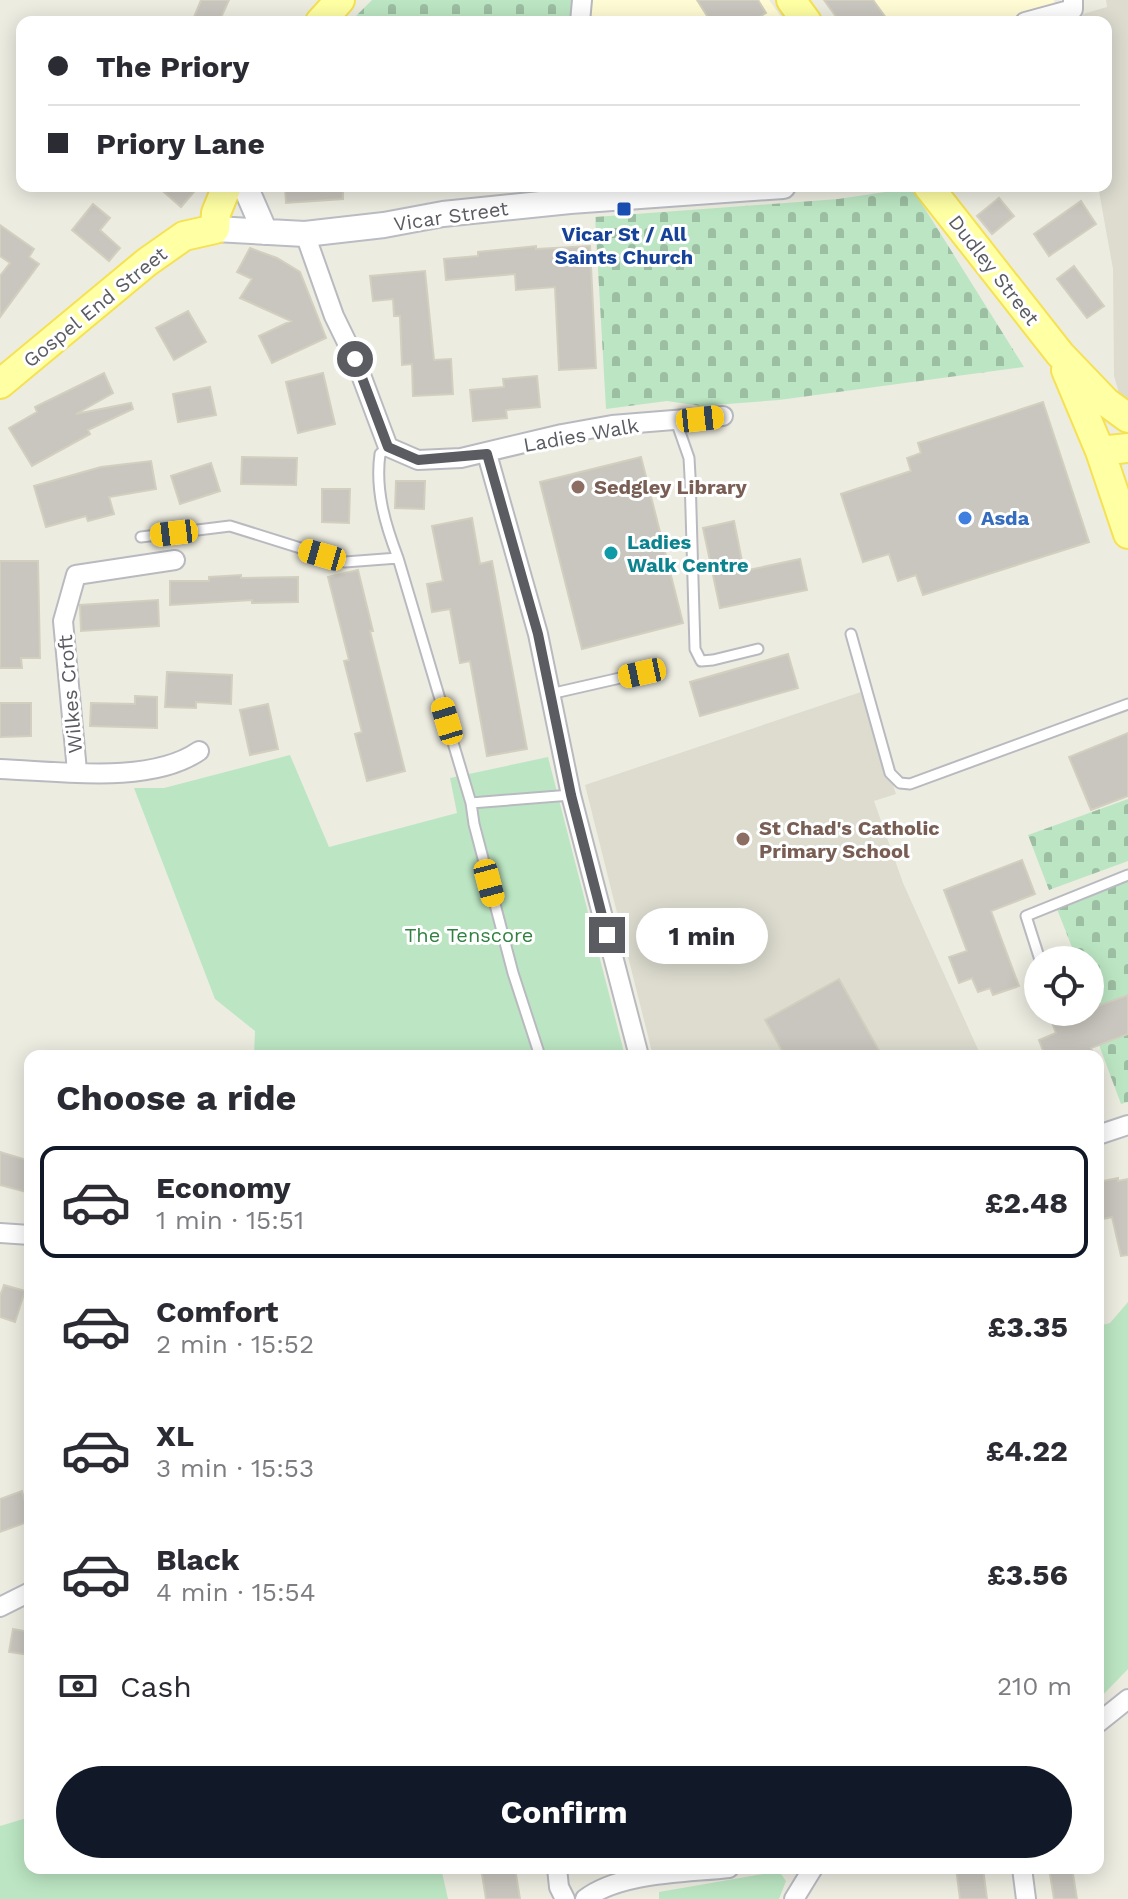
<!DOCTYPE html>
<meta charset="utf-8">
<style>
:root{--surface:#fff;--page:#f2f2f3;--text:#2b2b33;--muted:#7c7c81;--line:#e1e1e2;--accent:#111827}
body{margin:0;font-family:"Work Sans",sans-serif;background:var(--page);color:var(--text);height:100vh;display:flex;flex-direction:column;font-size:30px;white-space:nowrap}
*{box-sizing:border-box;margin:0}
p{font-size:26px;color:var(--muted)}
.icon{flex:none;width:44px;height:44px;fill:none;stroke:currentColor;stroke-width:2;stroke-linecap:round;stroke-linejoin:round}
.map{position:relative;flex:1;overflow:hidden}
.sheet{position:absolute;left:24px;top:1050px;width:1080px;height:824px;display:flex;flex-direction:column;background:var(--surface);border-radius:16px;box-shadow:0 4px 20px #0003}
.sheet>*{flex:none}
.guide{position:absolute;left:16px;top:16px;width:1096px;height:176px;border-radius:16px;box-shadow:0 4px 20px #0003;display:grid;align-content:center;height:176px;padding:0 32px;background:var(--surface)}
.controls{position:absolute;left:1024px;top:946px;display:grid;gap:16px}
.controls a{display:grid;place-items:center;width:80px;height:80px;border-radius:50%;background:var(--surface);box-shadow:0 4px 20px #0003;font-size:40px}
.end{position:absolute;width:36px;height:36px;margin:-18px;border:10px solid #5a5c62;background:#fff;box-shadow:0 0 0 4px #fff}
.from{border-radius:50%}
.bubble{position:absolute;height:56px;border-radius:28px;background:var(--surface);box-shadow:0 4px 20px #0003;font-size:26px;font-weight:700;line-height:56px;text-align:center}
.car{position:absolute;width:24px;height:48px;margin:-24px -12px;border-radius:10px;box-shadow:0 0 6px 2px #0007;background:linear-gradient(#f5c518 24%,#345 0 40%,#f5c518 0 76%,#345 0 86%,#f5c518 0)}
.guide b{display:flex;align-items:center;gap:28px;height:76px;font-size:30px}
.guide b+b{border-top:2px solid var(--line)}
.guide i{width:20px;height:20px;background:var(--text)}
ul{padding:0;list-style:none}
li{display:flex;align-items:center;gap:24px;height:112px;margin:0 16px 12px;padding:0 16px;border:4px solid transparent;border-radius:16px}
li div{flex:1}
li b{display:block;font-size:30px}
li em{font-style:normal;font-weight:700}
li.selected{border-color:var(--accent)}
li>.icon{width:72px;height:72px;stroke-width:1.5}
h2{padding:0 32px;font-size:36px;line-height:96px}
.pay{display:flex;align-items:center;gap:20px;height:88px;padding:0 32px;font-size:30px}
.pay p{margin-inline-start:auto}
.cta{display:flex;gap:16px;margin-top:auto;padding:16px 32px}
.cta a{flex:1;height:92px;border-radius:48px;background:var(--accent);color:#fff;font-size:32px;font-weight:700;line-height:92px;text-align:center}
.map>svg:first-child{display:block}
.commercial{fill:#fffcd5}
.education{fill:#dddccf}
.green{fill:#bce6c3}
.cemetery{fill:url(#cemetery-stones)}
.building{fill:#c8c6be;stroke:#d2cfbf;stroke-width:2}
.lines{fill:none;stroke-linecap:round;stroke-linejoin:round}
.lane-casing{stroke:#b9bac0;stroke-width:13}
.street-casing{stroke:#b9bac0;stroke-width:22}
.secondary-casing{stroke:#babcc3;stroke-width:28}
.primary-casing{stroke:#f5e152;stroke-width:32}
.lane{stroke:#fff;stroke-width:9}
.street{stroke:#fff;stroke-width:18}
.secondary{stroke:#fff;stroke-width:24}
.primary{stroke:#ffffa4;stroke-width:28}
.route{stroke:#5a5c62;stroke-width:10}
.transit-dot{fill:#1a4fb4;stroke:#fff;stroke-width:3}
.education-dot{fill:#8d6e63;stroke:#fff;stroke-width:3}
.shop-dot{fill:#3f7fe0;stroke:#fff;stroke-width:3}
.culture-dot{fill:#0f9aa8;stroke:#fff;stroke-width:3}
.labels{text-anchor:middle;stroke-width:6;stroke-linejoin:round;paint-order:stroke}
.street-label{font-size:20px;fill:#5a5c62;stroke:#fff}
.transit-label{font-size:20px;font-weight:bold;fill:#164399;stroke:#fff}
.education-label{font-size:20px;font-weight:bold;fill:#785e54;stroke:#fff;text-anchor:start}
.shop-label{font-size:20px;font-weight:bold;fill:#366cbe;stroke:#fff;text-anchor:start}
.culture-label{font-size:20px;font-weight:bold;fill:#0d838f;stroke:#fff;text-anchor:start}
.park-label{font-size:20px;fill:#318242;stroke:#fff}
</style>
<div class="map">
<svg width="1128" height="1899" viewBox="0 0 1128 1899">
<defs>
<pattern id="cemetery-stones" width="16" height="16" patternUnits="userSpaceOnUse" patternTransform="scale(2)"><rect width="16" height="16" fill="#bce6c3"/><path d="M2 7V4a2 2 0 0 1 4 0v3zM10 15v-3a2 2 0 0 1 4 0v3z" fill="#9cbea2"/></pattern>
</defs>
<rect width="100%" height="100%" fill="#edece1"/>
<!-- commercial -->
<path class="commercial" d="M 591,0 L 769,0 L 785,22 L 589,22 Z
M 823,0 L 1054,0 L 1057,22 L 840,22 Z"/>
<!-- education -->
<path class="education" d="M 1106,0 L 1128,0 L 1128,404 L 1119,393 L 1114,376 L 1113,269 L 1098,186 L 1106,186 L 1106,22 L 1078,22 L 1083,14 L 1107,7 Z
M 861,692 L 896,794 L 874,801 L 903,883 L 981,1056 L 653,1056 L 585,785 Z"/>
<!-- green -->
<path class="green" d="M 290,755 L 329,847 L 457,813 L 450,778 L 548,757 L 625,1056 L 254,1056 L 255,1031 L 215,999 L 134,788 L 164,788 Z
M 1128,1302 L 1128,1669 L 1098,1700 L 1098,1326 L 1110,1323 Z
M 30,1817 L 30,1868 L 441,1868 L 448,1899 L 0,1899 L 0,1826 Z
M 763,1874 L 781,1874 L 786,1881 L 779,1899 L 659,1899 L 659,1892 Z"/>
<!-- cemetery -->
<path class="cemetery" d="M 372,0 L 573,0 L 571,22 L 350,22 Z
M 912,188 L 1024,367 L 779,400 L 701,406 L 667,401 L 606,409 L 595,217 L 838,199 Z
M 1128,799 L 1128,861 L 1049,890 L 1028,835 Z
M 1128,877 L 1128,995 L 1095,1008 L 1090,995 L 1090,960 L 1077,960 L 1055,904 Z
M 1128,1034 L 1128,1102 L 1121,1104 L 1099,1045 Z"/>
<!-- building -->
<path class="building" d="M 201,0 L 229,0 L 219,22 L 192,22 Z
M 697,0 L 758,0 L 766,13 L 751,22 L 711,22 Z
M 824,0 L 873,0 L 889,22 L 840,22 Z
M 157,186 L 199,186 L 181,207 Z
M 285,186 L 343,186 L 343,199 L 286,203 Z
M 999,198 L 1014,216 L 992,234 L 977,216 Z
M 1081,201 L 1096,224 L 1049,256 L 1034,234 Z
M 93,204 L 110,218 L 100,230 L 120,248 L 109,261 L 72,230 Z
M 0,225 L 34,249 L 29,257 L 39,264 L 0,317 L 0,276 L 10,263 L 0,256 Z
M 536,246 L 536,249 L 590,246 L 596,368 L 559,370 L 555,287 L 516,290 L 515,274 L 446,280 L 444,259 L 478,256 L 478,252 Z
M 250,248 L 277,258 L 300,272 L 326,338 L 272,363 L 259,336 L 291,321 L 240,298 L 252,279 L 237,272 Z
M 1074,266 L 1104,306 L 1087,318 L 1057,279 Z
M 425,271 L 434,360 L 451,359 L 453,394 L 413,396 L 412,364 L 402,365 L 400,316 L 394,316 L 393,299 L 373,301 L 370,276 Z
M 188,311 L 206,342 L 174,360 L 156,328 Z
M 104,373 L 113,393 L 76,414 L 131,403 L 133,409 L 88,430 L 90,434 L 32,466 L 9,428 L 37,412 L 35,407 Z
M 323,373 L 335,424 L 298,433 L 286,382 Z
M 537,376 L 540,407 L 506,410 L 507,418 L 473,421 L 470,390 L 504,387 L 503,379 Z
M 210,387 L 216,415 L 178,422 L 173,394 Z
M 1043,402 L 1089,542 L 923,595 L 916,575 L 898,581 L 889,554 L 863,562 L 841,494 L 911,471 L 907,458 L 921,453 L 918,443 Z
M 242,457 L 297,458 L 296,485 L 241,484 Z
M 641,457 L 683,623 L 582,649 L 540,482 Z
M 151,461 L 156,489 L 109,497 L 114,514 L 88,521 L 86,516 L 46,527 L 34,486 L 101,467 Z
M 211,463 L 220,491 L 180,504 L 171,476 Z
M 396,481 L 425,481 L 424,509 L 395,508 Z
M 322,489 L 350,489 L 349,523 L 322,522 Z
M 472,518 L 480,564 L 492,561 L 527,749 L 487,756 L 470,661 L 460,663 L 450,609 L 432,612 L 427,584 L 443,581 L 432,526 Z
M 734,521 L 744,571 L 800,559 L 807,590 L 720,608 L 703,528 Z
M 0,561 L 38,561 L 40,658 L 21,658 L 22,668 L 0,668 Z
M 358,570 L 373,631 L 370,631 L 405,771 L 367,781 L 355,734 L 362,732 L 344,661 L 349,660 L 328,577 Z
M 241,575 L 241,578 L 298,577 L 298,602 L 252,603 L 252,600 L 170,605 L 170,581 L 209,581 L 209,577 Z
M 158,600 L 159,626 L 81,631 L 80,605 Z
M 788,654 L 798,688 L 700,716 L 690,682 Z
M 167,672 L 232,675 L 231,704 L 196,702 L 196,708 L 165,707 Z
M 135,696 L 157,697 L 157,728 L 90,726 L 91,703 L 135,704 Z
M 0,703 L 31,703 L 31,736 L 0,737 Z
M 268,704 L 278,749 L 250,755 L 240,710 Z
M 1128,733 L 1128,796 L 1091,810 L 1069,757 Z
M 1022,860 L 1035,894 L 991,911 L 1019,986 L 993,995 L 990,988 L 978,992 L 972,978 L 959,983 L 949,957 L 967,951 L 944,890 Z
M 839,979 L 882,1056 L 785,1056 L 765,1020 Z
M 1128,995 L 1128,1034 L 1091,1048 L 1094,1056 L 1045,1056 L 1039,1040 L 1056,1033 L 1048,1012 L 1090,1012 L 1090,1009 Z
M 0,1152 L 30,1161 L 30,1193 L 0,1185 Z
M 1118,1178 L 1118,1181 L 1128,1179 L 1128,1255 L 1121,1256 L 1112,1217 L 1098,1220 L 1098,1182 Z
M 4,1285 L 25,1291 L 15,1322 L 0,1317 L 0,1296 Z
M 22,1491 L 30,1521 L 0,1532 L 0,1499 Z
M 13,1629 L 30,1632 L 30,1655 L 9,1652 Z
M 481,1868 L 515,1868 L 520,1899 L 486,1899 Z
M 956,1868 L 983,1868 L 987,1899 L 960,1899 Z
M 1049,1868 L 1072,1868 L 1077,1899 L 1054,1899 Z"/>
<g class="lines">
<!-- lane casing -->
<g class="lane-casing">
<path id="lane" d="M 676,421 L 689,458 L 690,476 L 695,649 L 701,661 L 713,660 L 758,649
M 388,447 L 380,454 C 375,490 385,524 398,558 L 471,803 L 474,824 L 513,973 L 540,1056
M 141,537 L 230,526 L 345,562 L 398,558
M 851,634 L 890,773 L 900,783 L 910,784 L 1128,704
M 550,694 L 642,673
M 471,803 L 571,795
M 1040,960 L 1026,916 L 1128,875"/>
</g>
<!-- street casing -->
<g class="street-casing">
<path id="street" d="M 580,22 L 582,0
M 1025,22 L 1073,9 L 1073,0
M 305,234 L 334,316 L 355,359 L 388,447 L 418,460 L 461,458 L 562,434 L 612,425 L 723,416
M 487,454 L 538,634 L 571,795 L 639,1056
M 0,769 C 58,771 150,785 199,751
M 77,771 L 63,621 L 76,575 L 175,560
M 1098,1135 L 1128,1125
M 0,1233 L 30,1235
M 0,1607 L 30,1592
M 1098,1723 L 1128,1699
M 557,1868 L 559,1887 L 565,1899
M 1022,1868 L 1026,1899
M 585,1899 C 620,1872 686,1873 729,1868
M 794,1899 L 813,1868"/>
</g>
<!-- secondary casing -->
<g class="secondary-casing">
<path id="secondary" d="M 245,186 L 265,232
M 215,229 L 305,234 L 384,225 L 443,214 L 570,201 L 783,186"/>
</g>
<!-- primary casing -->
<g class="primary-casing">
<path id="primary" d="M 791,0 L 807,22
M 320,22 L 340,0
M 928,186 L 1060,354 L 1106,402 L 1128,418
M 1066,370 L 1100,451 L 1128,534
M 0,384 L 147,262 L 184,236 L 215,229 L 216,213 L 227,186
M 1100,451 L 1128,448"/>
</g>
<!-- lane -->
<use href="#lane" class="lane"/>
<!-- street -->
<use href="#street" class="street"/>
<!-- secondary -->
<use href="#secondary" class="secondary"/>
<!-- primary -->
<use href="#primary" class="primary"/>
</g>
<g class="lines">
<!-- route -->
<path class="route" d="M 355,359 L 388,447 L 418,460 L 487,454 L 538,634 L 571,795 L 607,935"/>
</g>
<!-- markers -->
<rect class="transit-dot" x="616" y="201" width="16" height="16" rx="4"/>
<g class="education-dot">
<circle cx="578" cy="487" r="8"/>
<circle cx="743" cy="839" r="8"/>
</g>
<circle class="shop-dot" cx="965" cy="518" r="8"/>
<circle class="culture-dot" cx="611" cy="553" r="8"/>
<g class="labels">
<!-- street labels -->
<g class="street-label">
<text transform="translate(451 216) rotate(-8)" y="7">Vicar Street</text>
<text transform="translate(994 270) rotate(52)" y="7">Dudley Street</text>
<text transform="translate(95 307) rotate(-39)" y="7">Gospel End Street</text>
<text transform="translate(581 435) rotate(-10)" y="7">Ladies Walk</text>
<text transform="translate(70 694) rotate(-95)" y="7">Wilkes Croft</text>
</g>
<!-- transit labels -->
<g class="transit-label">
<text x="624" y="241">Vicar St / All<tspan x="624" dy="23">Saints Church</tspan></text>
</g>
<!-- education labels -->
<g class="education-label">
<text x="594" y="494">Sedgley Library</text>
<text x="759" y="835">St Chad's Catholic<tspan x="759" dy="23">Primary School</tspan></text>
</g>
<!-- shop labels -->
<g class="shop-label">
<text x="981" y="525">Asda</text>
</g>
<!-- culture labels -->
<g class="culture-label">
<text x="627" y="549">Ladies<tspan x="627" dy="23">Walk Centre</tspan></text>
</g>
<!-- park labels -->
<g class="park-label">
<text x="469" y="942">The Tenscore</text>
</g>
</g>
</svg>
<div class="controls">
<a><svg class="icon" aria-label="locate" viewBox="0 0 24 24"><circle cx="12" cy="12" r="6"/><path d="M12 2v4M12 18v4M2 12h4M18 12h4"/></svg></a>
</div>
<i class="end from" style="left:355px;top:359px"></i>
<i class="end" style="left:607px;top:935px"></i>
<div class="bubble" style="left:636px;top:908px;width:132px">1 min</div>
<i class="car" style="left:700px;top:419px;rotate:84deg"></i>
<i class="car" style="left:174px;top:533px;rotate:263deg"></i>
<i class="car" style="left:322px;top:555px;rotate:286deg"></i>
<i class="car" style="left:642px;top:673px;rotate:258deg"></i>
<i class="car" style="left:447px;top:721px;rotate:343deg"></i>
<i class="car" style="left:489px;top:883px;rotate:165deg"></i>
<div class="guide">
<b><i class="from"></i>The Priory</b>
<b><i></i>Priory Lane</b>
</div>
<section class="sheet">
<h2>Choose a ride</h2>
<ul>
<li class="selected"><svg class="icon" aria-label="car" viewBox="0 0 24 24"><path d="M5 17H2v-5l4-1 3-4h7l3 4 3 1v5h-3M9 17h6M6 11h13"/><circle cx="7" cy="17" r="2"/><circle cx="17" cy="17" r="2"/></svg><div><b>Economy</b><p>1 min · 15:51</p></div><em>£2.48</em></li>
<li><svg class="icon" aria-label="car" viewBox="0 0 24 24"><path d="M5 17H2v-5l4-1 3-4h7l3 4 3 1v5h-3M9 17h6M6 11h13"/><circle cx="7" cy="17" r="2"/><circle cx="17" cy="17" r="2"/></svg><div><b>Comfort</b><p>2 min · 15:52</p></div><em>£3.35</em></li>
<li><svg class="icon" aria-label="car" viewBox="0 0 24 24"><path d="M5 17H2v-5l4-1 3-4h7l3 4 3 1v5h-3M9 17h6M6 11h13"/><circle cx="7" cy="17" r="2"/><circle cx="17" cy="17" r="2"/></svg><div><b>XL</b><p>3 min · 15:53</p></div><em>£4.22</em></li>
<li><svg class="icon" aria-label="car" viewBox="0 0 24 24"><path d="M5 17H2v-5l4-1 3-4h7l3 4 3 1v5h-3M9 17h6M6 11h13"/><circle cx="7" cy="17" r="2"/><circle cx="17" cy="17" r="2"/></svg><div><b>Black</b><p>4 min · 15:54</p></div><em>£3.56</em></li>
</ul>
<div class="pay"><svg class="icon" aria-label="cash" viewBox="0 0 24 24"><path d="M3 7h18v10H3z"/><circle cx="12" cy="12" r="2"/></svg>Cash<p>210 m</p></div>
<div class="cta"><a>Confirm</a></div>
</section>
</div>
